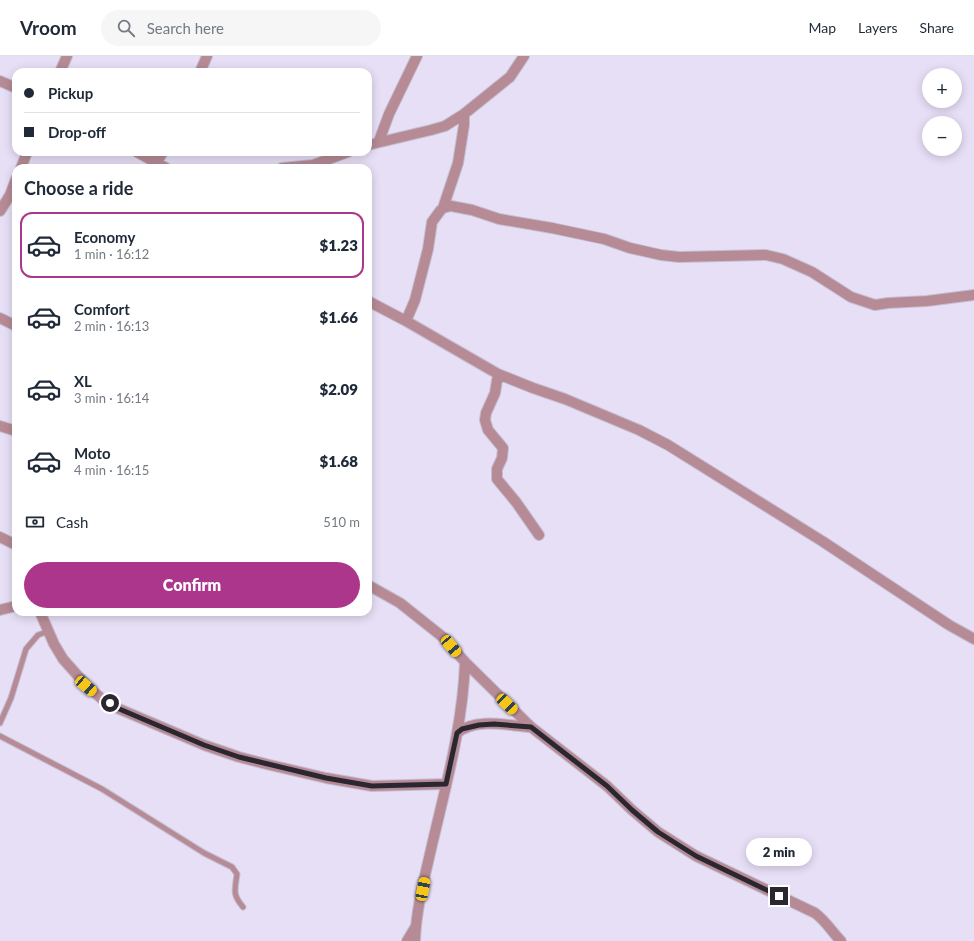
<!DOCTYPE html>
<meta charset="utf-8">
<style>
:root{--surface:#fff;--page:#f6f6f7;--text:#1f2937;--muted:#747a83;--line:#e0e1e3;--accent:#ad368d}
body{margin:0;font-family:Lato,sans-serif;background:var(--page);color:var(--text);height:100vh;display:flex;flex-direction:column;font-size:15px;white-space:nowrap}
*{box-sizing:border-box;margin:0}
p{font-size:13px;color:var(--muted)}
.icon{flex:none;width:22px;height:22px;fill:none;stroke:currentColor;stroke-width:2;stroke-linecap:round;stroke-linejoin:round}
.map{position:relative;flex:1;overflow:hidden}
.side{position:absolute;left:12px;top:108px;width:360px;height:452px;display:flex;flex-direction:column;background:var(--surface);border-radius:12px;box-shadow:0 2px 10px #0003}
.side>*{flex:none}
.banner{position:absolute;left:12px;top:12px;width:360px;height:88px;border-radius:12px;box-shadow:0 2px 10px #0003;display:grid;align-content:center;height:88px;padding:0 12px;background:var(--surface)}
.fabs{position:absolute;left:922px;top:12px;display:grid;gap:8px}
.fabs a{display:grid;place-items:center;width:40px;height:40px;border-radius:50%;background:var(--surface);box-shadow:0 2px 10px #0003;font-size:20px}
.end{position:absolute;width:18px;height:18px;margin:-9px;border:5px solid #2a2730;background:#fff;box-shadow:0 0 0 2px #fff}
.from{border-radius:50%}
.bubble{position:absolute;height:28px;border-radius:14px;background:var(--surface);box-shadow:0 2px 10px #0003;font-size:13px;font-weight:800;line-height:28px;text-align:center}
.car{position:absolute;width:12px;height:24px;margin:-12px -6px;border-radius:5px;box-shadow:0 0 3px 1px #0007;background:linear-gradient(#f5c518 24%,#345 0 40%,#f5c518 0 76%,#345 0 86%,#f5c518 0)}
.banner b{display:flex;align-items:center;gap:14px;height:38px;font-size:15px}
.banner b+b{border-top:1px solid var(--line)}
.banner i{width:10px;height:10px;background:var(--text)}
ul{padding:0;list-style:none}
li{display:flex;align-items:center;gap:12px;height:66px;margin:0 8px 6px;padding:0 4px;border:2px solid transparent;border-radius:12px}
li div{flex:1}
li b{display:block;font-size:15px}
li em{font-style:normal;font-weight:800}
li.on{border-color:var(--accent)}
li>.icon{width:36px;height:36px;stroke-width:1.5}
h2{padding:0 12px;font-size:18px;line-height:48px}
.pay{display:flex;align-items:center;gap:10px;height:44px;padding:0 12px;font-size:15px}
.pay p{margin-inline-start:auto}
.action{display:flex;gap:8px;margin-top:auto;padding:8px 12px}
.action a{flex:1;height:46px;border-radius:24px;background:var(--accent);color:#fff;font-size:16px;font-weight:800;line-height:46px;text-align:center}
header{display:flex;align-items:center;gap:24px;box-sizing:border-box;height:56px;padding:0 20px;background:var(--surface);border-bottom:1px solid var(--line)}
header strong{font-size:19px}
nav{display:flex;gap:22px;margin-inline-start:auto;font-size:14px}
.search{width:280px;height:36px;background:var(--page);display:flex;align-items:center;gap:10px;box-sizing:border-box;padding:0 14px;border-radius:22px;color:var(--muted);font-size:15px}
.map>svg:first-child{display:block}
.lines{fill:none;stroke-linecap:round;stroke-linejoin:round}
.service-casing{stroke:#c5bed2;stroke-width:7}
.minor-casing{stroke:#c5bed2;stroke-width:12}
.service{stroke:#b68b95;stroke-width:5}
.minor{stroke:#b68b95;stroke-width:10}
.route{stroke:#2a2730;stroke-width:5}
</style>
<header>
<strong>Vroom</strong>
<div class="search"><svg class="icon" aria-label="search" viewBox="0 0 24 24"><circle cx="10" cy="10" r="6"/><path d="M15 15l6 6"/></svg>Search here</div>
<nav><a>Map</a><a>Layers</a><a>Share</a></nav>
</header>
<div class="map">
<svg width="974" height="885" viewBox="0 0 974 885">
<rect width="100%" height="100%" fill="#e7dff6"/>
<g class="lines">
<!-- service casing -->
<g class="service-casing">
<path id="service" d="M 0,667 L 11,642 L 26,593 L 38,579 L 49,575
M 0,680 L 102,733 L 204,797 L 232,811 L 237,818 C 235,834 232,838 243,851"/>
</g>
<!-- minor casing -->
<g class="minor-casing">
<path id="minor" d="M 60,16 L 67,0
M 200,16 L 207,0
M 0,25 L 16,32
M 379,85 L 389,58 L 417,0
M 368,89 L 431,74 L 445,70 L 464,58 L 510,21 L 524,0
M 137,96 L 166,112
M 156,107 L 163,96
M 21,112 L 27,96
M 282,112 L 313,109 L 348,96
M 443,152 L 458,107 L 464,69 L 464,58
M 0,155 L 10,139 L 16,123
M 368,245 L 406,265 L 498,318 L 533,332 L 565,343 L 639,374 L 668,389 L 822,485 L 949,569 L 974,583
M 0,262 L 16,270
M 406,265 L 415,244 L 428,193 L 432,166 L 440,155 L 443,152 L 451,150 L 472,154 L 499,163 L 552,172 L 604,183 L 630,192 L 661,199 L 679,201 L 766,199 L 783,203 L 812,216 L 851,241 L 875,249 L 888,247 L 927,245 L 974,239
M 498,318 L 495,337 L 486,357 L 485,364 L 488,374 L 503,392 L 502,402 L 497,413 L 497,423 L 516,446 L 539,479
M 0,370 L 16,375
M 0,481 L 16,489
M 368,529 L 400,547 L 444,582 L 465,606 L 531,671 L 607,730 L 632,754 L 658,776 L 696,800 L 815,857 C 826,865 832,876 841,885
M 0,554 L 16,550
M 40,556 L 54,588 L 63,603 L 87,630 L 102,643 L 117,652 L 204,689 L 239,701 L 270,709 L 326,722 L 372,730 L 446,728
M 457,677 C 477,661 508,670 531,671
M 407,885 L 416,870
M 415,885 C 416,853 425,820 432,789 C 446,729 463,668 465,606"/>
</g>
<!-- service -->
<use href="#service" class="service"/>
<!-- minor -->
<use href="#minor" class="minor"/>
</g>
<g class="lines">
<!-- route -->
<path class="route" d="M 110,647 L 117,652 L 204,689 L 239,701 L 326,722 L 372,730 L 446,728 L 457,677 L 462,673 L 479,669 L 494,668 L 531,671 L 607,730 L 632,754 L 658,776 L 696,800 L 779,840"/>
</g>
</svg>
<div class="fabs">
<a>+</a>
<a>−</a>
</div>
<i class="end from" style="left:110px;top:647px"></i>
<i class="end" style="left:779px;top:840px"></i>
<div class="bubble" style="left:746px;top:782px;width:66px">2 min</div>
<i class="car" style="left:451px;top:590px;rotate:140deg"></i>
<i class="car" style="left:86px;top:630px;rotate:131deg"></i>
<i class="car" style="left:507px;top:648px;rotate:134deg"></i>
<i class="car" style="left:423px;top:833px;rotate:11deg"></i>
<div class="banner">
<b><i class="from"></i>Pickup</b>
<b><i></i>Drop-off</b>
</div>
<section class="side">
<h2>Choose a ride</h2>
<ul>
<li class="on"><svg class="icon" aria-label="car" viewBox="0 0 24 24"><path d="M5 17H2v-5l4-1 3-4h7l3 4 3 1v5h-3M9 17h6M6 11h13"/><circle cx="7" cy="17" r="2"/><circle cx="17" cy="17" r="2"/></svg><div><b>Economy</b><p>1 min · 16:12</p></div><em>$1.23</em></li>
<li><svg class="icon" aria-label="car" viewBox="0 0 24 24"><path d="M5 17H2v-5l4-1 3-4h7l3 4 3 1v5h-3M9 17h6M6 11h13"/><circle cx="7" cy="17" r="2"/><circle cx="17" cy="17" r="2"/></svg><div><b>Comfort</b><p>2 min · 16:13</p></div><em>$1.66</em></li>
<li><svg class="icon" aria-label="car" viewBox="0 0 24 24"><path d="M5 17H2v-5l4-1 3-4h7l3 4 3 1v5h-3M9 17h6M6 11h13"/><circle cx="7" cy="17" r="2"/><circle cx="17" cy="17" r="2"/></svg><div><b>XL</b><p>3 min · 16:14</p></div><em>$2.09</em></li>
<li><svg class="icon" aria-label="car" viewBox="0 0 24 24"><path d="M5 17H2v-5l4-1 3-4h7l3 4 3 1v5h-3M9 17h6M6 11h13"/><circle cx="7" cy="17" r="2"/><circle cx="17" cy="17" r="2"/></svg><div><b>Moto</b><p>4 min · 16:15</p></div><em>$1.68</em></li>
</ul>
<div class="pay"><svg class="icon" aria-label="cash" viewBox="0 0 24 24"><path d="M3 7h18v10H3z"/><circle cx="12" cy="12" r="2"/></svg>Cash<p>510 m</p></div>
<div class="action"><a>Confirm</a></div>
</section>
</div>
